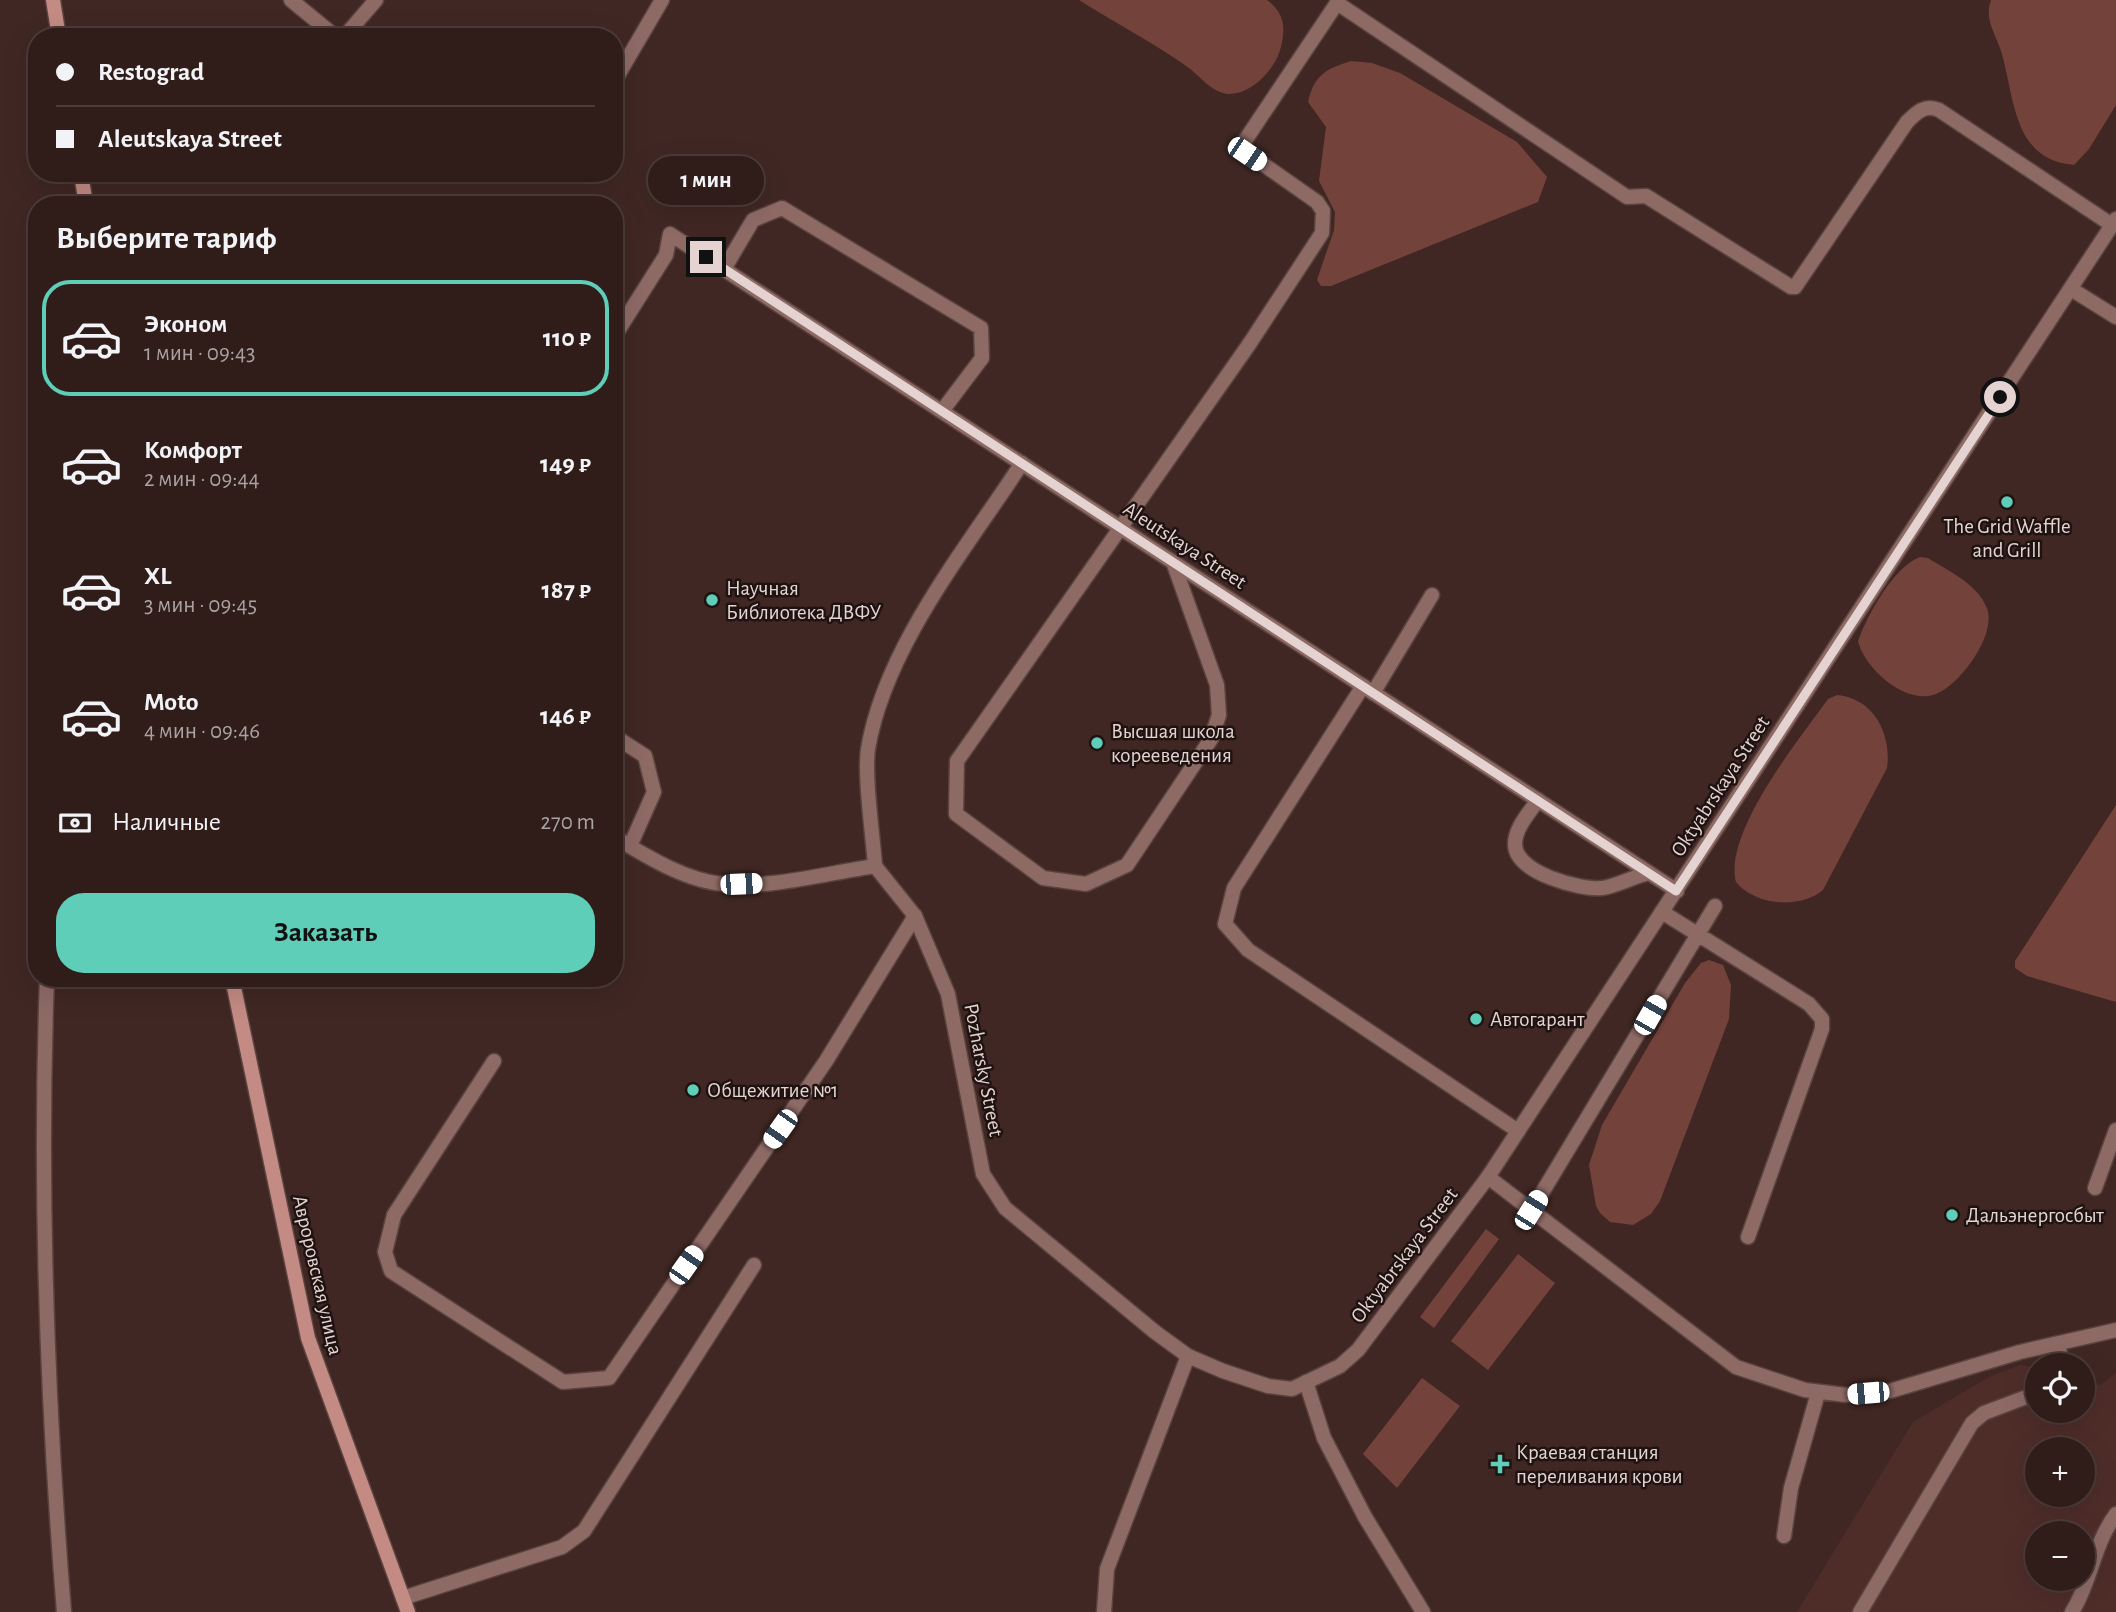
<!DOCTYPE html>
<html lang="ru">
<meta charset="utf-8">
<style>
:root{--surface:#301d1a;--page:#3c2a27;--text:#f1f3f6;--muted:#a8a2a2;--line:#4b3b39;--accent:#5eceb8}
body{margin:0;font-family:"Alegreya Sans",sans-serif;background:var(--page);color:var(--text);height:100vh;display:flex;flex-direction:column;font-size:26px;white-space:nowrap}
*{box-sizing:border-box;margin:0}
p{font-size:23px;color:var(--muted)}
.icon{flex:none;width:38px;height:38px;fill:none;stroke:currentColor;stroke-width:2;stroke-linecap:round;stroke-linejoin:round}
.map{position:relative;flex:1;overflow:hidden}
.panel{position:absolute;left:28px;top:196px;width:595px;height:791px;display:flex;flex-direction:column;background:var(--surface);border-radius:28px;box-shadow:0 7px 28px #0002,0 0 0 2px var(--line)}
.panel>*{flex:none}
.top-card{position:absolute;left:28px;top:28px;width:595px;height:154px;border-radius:28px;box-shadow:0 7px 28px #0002,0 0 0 2px var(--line);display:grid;align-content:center;height:154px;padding:0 28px;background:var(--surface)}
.buttons{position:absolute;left:2025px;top:1353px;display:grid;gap:14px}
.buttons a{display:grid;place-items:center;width:70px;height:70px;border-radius:50%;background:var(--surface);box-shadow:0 7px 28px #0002,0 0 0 2px var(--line);font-size:35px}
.end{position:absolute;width:32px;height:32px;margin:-16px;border:9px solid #e4d3d0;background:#111;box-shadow:0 0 0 4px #111}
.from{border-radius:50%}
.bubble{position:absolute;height:49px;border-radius:24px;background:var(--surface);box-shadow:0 7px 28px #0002,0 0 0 2px var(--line);font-size:23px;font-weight:700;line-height:49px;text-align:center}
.car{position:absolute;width:21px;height:42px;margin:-21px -10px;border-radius:9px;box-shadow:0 0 5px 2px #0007;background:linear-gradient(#fff 24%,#345 0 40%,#fff 0 76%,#345 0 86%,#fff 0)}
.top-card b{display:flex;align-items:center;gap:24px;height:66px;font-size:26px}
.top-card b+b{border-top:2px solid var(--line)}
.top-card i{width:18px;height:18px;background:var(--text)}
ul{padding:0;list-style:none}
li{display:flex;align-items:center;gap:21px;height:116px;margin:0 14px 10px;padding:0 14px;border:4px solid transparent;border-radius:28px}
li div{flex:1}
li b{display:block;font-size:26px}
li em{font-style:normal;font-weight:700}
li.on{border-color:var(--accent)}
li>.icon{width:63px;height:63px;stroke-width:1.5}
h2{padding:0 28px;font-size:32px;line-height:84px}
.pay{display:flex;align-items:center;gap:18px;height:77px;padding:0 28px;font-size:26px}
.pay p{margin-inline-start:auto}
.cta{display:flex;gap:14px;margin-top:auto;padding:14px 28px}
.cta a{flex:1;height:80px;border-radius:28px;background:var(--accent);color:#111;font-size:28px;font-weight:700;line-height:80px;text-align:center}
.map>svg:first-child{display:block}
.built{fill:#4e2d29;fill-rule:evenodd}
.green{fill:#73423b}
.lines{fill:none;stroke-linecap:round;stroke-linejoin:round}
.service-casing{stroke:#5a433f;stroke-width:17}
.minor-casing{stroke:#5a433f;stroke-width:17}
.secondary-casing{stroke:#5a433f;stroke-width:17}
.service{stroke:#8e6a65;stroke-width:14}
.minor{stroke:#8e6a65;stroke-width:14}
.secondary{stroke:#c38b83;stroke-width:14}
.route{stroke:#e4d3d0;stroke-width:9}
.poi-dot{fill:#5eceb8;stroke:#1f1312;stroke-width:2.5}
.labels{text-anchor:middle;stroke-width:5;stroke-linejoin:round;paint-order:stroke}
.poi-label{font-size:21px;fill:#e4d3d0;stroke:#1f1312;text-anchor:start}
.street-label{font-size:21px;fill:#e4d3d0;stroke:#1f1312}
</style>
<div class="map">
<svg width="2116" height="1612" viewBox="0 0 2116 1612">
<rect width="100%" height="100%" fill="#402723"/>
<!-- built -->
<path class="built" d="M 2020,1365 L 2037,1367 L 2037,1410 L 2082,1410 L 2083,1380 L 2100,1385 L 2116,1373 L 2116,1612 L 1797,1612 L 1913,1422 L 1989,1377 ZM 2037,1449 L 2082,1449 L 2082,1494 L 2037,1494 ZM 2037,1533 L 2082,1533 L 2082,1578 L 2037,1578 Z"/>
<!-- green -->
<path class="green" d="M 1079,0 L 1267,0 C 1284,13 1286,26 1281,47 C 1276,68 1253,94 1229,94 C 1212,93 1201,77 1189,68 C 1154,43 1115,23 1079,0 Z
M 1991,0 L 2116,0 L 2116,105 L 2089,149 L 2074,165 C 2012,160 2015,97 2001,51 C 1995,33 1984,19 1991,0 Z
M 1351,61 L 1372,63 L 1400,73 L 1517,142 L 1547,177 L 1538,202 L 1331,286 L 1321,286 L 1317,280 L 1334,230 L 1335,212 L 1319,181 L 1326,127 L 1308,102 C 1314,75 1326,69 1351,61 Z
M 1920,557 L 1928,558 C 1948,571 1976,583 1986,606 C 1999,632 1961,684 1936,694 C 1906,706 1864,668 1858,641 C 1867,616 1894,566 1920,557 Z
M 1837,695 C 1874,698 1892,735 1887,768 L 1823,890 C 1801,909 1755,906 1736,882 C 1723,833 1800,738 1828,699 Z
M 2116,805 L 2116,1002 L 2027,976 L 2015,968 L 2015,961 Z
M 1709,960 L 1723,965 L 1731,985 L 1729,1019 L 1660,1201 L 1651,1214 L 1633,1225 L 1610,1222 L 1600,1213 L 1596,1206 L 1589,1165 L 1602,1125 L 1685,983 L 1701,963 Z
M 1486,1229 L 1499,1239 L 1434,1328 L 1420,1317 Z
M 1518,1254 L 1555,1283 L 1488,1370 L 1451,1341 Z
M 1422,1378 L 1460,1406 L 1397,1488 L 1363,1454 Z"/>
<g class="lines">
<!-- service casing -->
<g class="service-casing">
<path id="service" d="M 291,0 L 336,37
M 1337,3 L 1627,197 L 1646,196 L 1791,287 L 1795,287 L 1907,122 C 1917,112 1925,104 1939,110 L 2112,225
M 344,37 L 376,0
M 724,269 L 753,220 L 782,208 L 981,328 L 982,358 L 942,411
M 2071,289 L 2116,317
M 1173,562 L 1217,685 L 1219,715 L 1211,739 L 1127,865 L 1086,884 L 1043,878 L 956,814 L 957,761 L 1250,343 L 1322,233 L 1323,211 L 1317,202 L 1240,148 L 1339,0
M 1363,686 L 1234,888 L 1225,924 L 1248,950 L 1518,1131
M 1373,693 L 1432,595
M 1538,800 C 1529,813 1515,828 1515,844 C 1515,873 1580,890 1602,888 C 1614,887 1635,876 1649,873
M 875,866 C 873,836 864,776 868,749 C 885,647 966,549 1022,463
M 1662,912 L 1809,1004 L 1822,1019 L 1822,1029 L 1748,1237
M 47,978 C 39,1189 47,1402 64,1612
M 494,1061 L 394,1215 L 385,1252 L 391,1271 L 563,1382 L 609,1378 L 826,1061 L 915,916
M 1488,1177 L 1736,1367 L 1805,1390 L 1846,1395 L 1890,1391 L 2020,1352 L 2116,1330
M 2095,1188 L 2116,1130
M 1531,1211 L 1715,906
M 2057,1344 L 2064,1365
M 1306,1382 L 1324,1438 L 1365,1517 L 1423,1612
M 1784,1536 L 1791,1488 L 1818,1393
M 403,1598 L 562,1547 L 584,1531 L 754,1265
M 1104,1612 L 1107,1569 L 1188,1356
M 1860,1612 L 1972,1423 L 1984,1413 L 2037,1393
M 2072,1612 C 2092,1580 2093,1545 2116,1514"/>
</g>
<!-- minor casing -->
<g class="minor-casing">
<path id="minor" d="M 614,82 L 662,0
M 614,337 L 666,255 L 670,234 L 1677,891
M 614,736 L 645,756 L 654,792 L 630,846
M 614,837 C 646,856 686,881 723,884 C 770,889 828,873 875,866 L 915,916 L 948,994 L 983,1174 L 1005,1208 L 1155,1332 L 1188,1356 L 1223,1371 L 1268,1386 L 1292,1389 L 1340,1366 L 1358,1350 L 1488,1177 L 2116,219"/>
</g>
<!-- secondary casing -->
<g class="secondary-casing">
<path id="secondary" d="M 53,0 L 59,37
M 81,173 L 86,205
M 232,978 L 308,1338 L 408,1612"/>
</g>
<!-- service -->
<use href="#service" class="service"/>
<!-- minor -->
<use href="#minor" class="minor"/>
<!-- secondary -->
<use href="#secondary" class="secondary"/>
</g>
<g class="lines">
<!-- route -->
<path class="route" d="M 706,257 L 1676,891 L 2000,397"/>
</g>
<!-- markers -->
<g class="poi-dot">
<circle cx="2007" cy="502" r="7"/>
<circle cx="712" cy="600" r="7"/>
<circle cx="1097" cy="743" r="7"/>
<circle cx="1476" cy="1019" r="7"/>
<circle cx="693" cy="1090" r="7"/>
<circle cx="1952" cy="1215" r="7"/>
<path d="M1496.5 1453.5h7v7h7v7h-7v7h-7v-7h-7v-7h7z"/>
</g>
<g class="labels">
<!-- poi labels -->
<g class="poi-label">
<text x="2007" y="533" text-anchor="middle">The Grid Waffle<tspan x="2007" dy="24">and Grill</tspan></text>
<text x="726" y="595">Научная<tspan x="726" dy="24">Библиотека ДВФУ</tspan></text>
<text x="1111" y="738">Высшая школа<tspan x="1111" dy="24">корееведения</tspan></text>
<text x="1490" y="1026">Автогарант</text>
<text x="707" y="1097">Общежитие №1</text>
<text x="1966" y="1222">Дальэнергосбыт</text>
<text x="1516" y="1459">Краевая станция<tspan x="1516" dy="24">переливания крови</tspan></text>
</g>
<!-- street labels -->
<g class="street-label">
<text transform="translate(1185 545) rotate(33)" y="7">Aleutskaya Street</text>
<text transform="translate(1720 786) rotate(-57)" y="7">Oktyabrskaya Street</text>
<text transform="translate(984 1070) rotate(79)" y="7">Pozharsky Street</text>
<text transform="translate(1404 1255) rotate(-53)" y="7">Oktyabrskaya Street</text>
<text transform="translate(318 1275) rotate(77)" y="7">Авроровская улица</text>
</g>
</g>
</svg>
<div class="buttons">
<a><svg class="icon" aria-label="locate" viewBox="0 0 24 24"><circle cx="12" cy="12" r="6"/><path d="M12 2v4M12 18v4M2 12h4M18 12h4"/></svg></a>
<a>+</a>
<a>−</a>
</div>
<i class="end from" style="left:2000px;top:397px"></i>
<i class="end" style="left:706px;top:257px"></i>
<div class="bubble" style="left:648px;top:156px;width:116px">1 мин</div>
<i class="car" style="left:1247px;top:154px;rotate:124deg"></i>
<i class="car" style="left:741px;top:884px;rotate:88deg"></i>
<i class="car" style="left:1650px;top:1015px;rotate:30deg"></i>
<i class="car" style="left:780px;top:1129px;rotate:215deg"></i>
<i class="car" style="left:1531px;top:1210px;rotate:32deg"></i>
<i class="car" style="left:686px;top:1265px;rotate:35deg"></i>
<i class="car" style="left:1868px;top:1393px;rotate:265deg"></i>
<div class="top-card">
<b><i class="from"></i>Restograd</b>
<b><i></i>Aleutskaya Street</b>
</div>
<section class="panel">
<h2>Выберите тариф</h2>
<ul>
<li class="on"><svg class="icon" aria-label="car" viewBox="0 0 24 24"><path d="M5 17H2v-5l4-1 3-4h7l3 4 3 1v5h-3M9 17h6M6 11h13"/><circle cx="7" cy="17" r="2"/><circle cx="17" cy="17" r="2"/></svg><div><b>Эконом</b><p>1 мин · 09:43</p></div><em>110 ₽</em></li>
<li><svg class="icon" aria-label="car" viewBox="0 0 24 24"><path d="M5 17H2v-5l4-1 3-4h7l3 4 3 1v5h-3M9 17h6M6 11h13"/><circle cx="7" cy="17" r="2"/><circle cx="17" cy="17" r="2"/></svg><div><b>Комфорт</b><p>2 мин · 09:44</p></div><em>149 ₽</em></li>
<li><svg class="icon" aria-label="car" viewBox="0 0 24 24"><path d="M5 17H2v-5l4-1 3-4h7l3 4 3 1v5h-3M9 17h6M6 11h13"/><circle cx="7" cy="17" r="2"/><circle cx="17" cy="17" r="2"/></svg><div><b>XL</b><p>3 мин · 09:45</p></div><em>187 ₽</em></li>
<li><svg class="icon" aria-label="car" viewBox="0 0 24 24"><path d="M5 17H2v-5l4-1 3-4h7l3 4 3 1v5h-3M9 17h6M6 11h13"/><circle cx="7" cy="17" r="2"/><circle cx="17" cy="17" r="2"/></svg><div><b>Moto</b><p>4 мин · 09:46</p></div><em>146 ₽</em></li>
</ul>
<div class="pay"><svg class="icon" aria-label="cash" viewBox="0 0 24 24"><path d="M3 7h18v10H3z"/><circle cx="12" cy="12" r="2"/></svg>Наличные<p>270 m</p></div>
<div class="cta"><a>Заказать</a></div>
</section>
</div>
